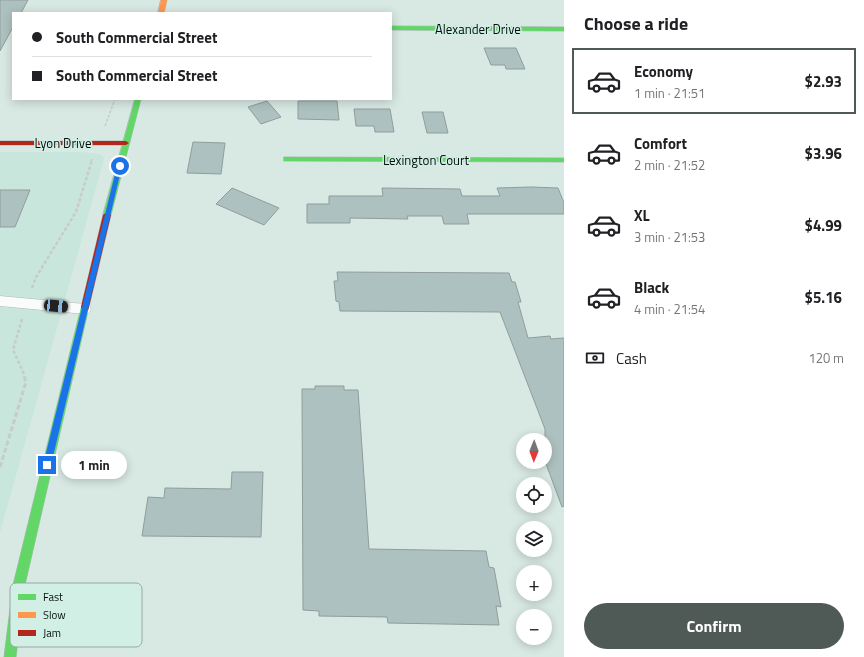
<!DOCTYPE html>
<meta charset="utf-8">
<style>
:root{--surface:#fff;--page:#f6f6f6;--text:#202124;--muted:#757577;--line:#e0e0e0;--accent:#4f5a57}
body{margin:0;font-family:"Titillium Web",sans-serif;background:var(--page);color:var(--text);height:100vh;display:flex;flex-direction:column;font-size:15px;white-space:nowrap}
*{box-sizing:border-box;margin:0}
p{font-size:13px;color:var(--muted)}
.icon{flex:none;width:22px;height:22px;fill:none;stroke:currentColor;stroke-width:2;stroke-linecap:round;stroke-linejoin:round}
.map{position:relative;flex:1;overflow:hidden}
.details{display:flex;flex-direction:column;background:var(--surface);width:300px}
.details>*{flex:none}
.guide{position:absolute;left:12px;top:12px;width:380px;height:88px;border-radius:0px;box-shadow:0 2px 10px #0003;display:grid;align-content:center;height:88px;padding:0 20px;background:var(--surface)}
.needle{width:26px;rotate:181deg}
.fabs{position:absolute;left:516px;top:433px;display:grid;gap:8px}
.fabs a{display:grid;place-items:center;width:36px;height:36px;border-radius:50%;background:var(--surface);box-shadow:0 2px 10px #0003;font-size:20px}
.end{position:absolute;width:18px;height:18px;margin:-9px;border:5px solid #1a73e8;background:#fff;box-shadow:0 0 0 2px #fff}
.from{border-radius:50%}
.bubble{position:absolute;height:28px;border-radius:14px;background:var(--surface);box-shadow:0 2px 10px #0003;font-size:13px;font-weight:700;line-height:28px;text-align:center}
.car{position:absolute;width:12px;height:24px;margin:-12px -6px;border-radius:5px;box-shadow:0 0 3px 1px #0007;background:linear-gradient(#222 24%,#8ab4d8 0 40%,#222 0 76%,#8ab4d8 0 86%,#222 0)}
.guide b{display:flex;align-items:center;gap:14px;height:38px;font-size:15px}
.guide b+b{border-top:1px solid var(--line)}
.guide i{width:10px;height:10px;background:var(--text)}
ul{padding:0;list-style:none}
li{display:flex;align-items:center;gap:12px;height:66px;margin:0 8px 6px;padding:0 12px;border:2px solid transparent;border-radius:0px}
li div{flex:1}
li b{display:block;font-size:15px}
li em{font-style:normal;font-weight:700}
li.active{border-color:var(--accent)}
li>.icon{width:36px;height:36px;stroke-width:1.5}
h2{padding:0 20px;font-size:18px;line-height:48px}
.pay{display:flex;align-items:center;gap:10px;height:44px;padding:0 20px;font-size:15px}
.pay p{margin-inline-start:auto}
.cta{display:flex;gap:8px;margin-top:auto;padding:8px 20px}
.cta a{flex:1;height:46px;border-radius:24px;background:var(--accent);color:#fff;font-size:16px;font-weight:700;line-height:46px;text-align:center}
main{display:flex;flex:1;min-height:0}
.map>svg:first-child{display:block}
.built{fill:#c9e6dd}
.building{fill:#adc2c0;stroke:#909d9b}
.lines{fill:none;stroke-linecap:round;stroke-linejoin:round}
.lane-casing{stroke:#aebbb7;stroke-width:1}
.fast-casing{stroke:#aebbb7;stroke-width:1}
.slow-casing{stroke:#aebbb7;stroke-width:1}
.jam-casing{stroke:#aebbb7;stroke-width:1}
.path-far2{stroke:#c7cbca;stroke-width:1.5;stroke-dasharray:3 1.5;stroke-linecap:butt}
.path-far1{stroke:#c7cbca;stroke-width:2.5;stroke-dasharray:3.5 2;stroke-linecap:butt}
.path{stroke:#c7cbca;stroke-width:3;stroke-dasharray:5 2.5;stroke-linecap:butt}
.lane{fill:#f9fcfb;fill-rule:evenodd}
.fast{fill:#63d668;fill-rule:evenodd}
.slow{fill:#ff974d;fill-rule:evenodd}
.jam{fill:#b3261e;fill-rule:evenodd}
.route{fill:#1a73e8}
.labels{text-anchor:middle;stroke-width:3;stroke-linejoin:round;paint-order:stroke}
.far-street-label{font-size:13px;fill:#050e0b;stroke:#d1efe5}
.key{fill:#d1efe5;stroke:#94aca4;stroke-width:1}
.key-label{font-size:11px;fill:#050e0b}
</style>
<main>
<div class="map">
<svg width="564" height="657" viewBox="0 0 564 657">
<rect width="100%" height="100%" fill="#d8e8e3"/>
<!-- built -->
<path class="built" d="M 0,152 L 81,152 L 100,154 L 104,159 L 0,533 Z"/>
<!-- building -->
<path class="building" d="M 0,0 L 28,0 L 21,13 L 13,13 L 13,27 L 0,51 Z
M 484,48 L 516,48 L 525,69 L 506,69 L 505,65 L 491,65 Z
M 267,101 L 281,117 L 261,124 L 248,107 Z
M 298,101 L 337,101 L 339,120 L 298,119 Z
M 354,109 L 390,109 L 394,132 L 375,132 L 374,126 L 356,126 Z
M 422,112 L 443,112 L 448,133 L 427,133 Z
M 193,142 L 225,143 L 221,174 L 187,173 Z
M 531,187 L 558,188 L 564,203 L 564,214 L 467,214 L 469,224 L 444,224 L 442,216 L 407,216 L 408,219 L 350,218 L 350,223 L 307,223 L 307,204 L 329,204 L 329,196 L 383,196 L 382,188 L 460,189 L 462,196 L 500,196 L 497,188 Z
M 232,188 L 279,208 L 264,225 L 216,204 Z
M 0,190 L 30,190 L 15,227 L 0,227 Z
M 337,272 L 509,273 L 512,282 L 515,282 L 521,302 L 518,302 L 528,338 L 550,336 L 551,339 L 564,338 L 564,506 L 562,507 L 545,461 L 545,429 L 500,312 L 340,311 L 339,302 L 336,301 L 334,281 L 338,281 Z
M 315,386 L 344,386 L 344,390 L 358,390 L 369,549 L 486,551 L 489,567 L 494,568 L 501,607 L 496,606 L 499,625 L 388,623 L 387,617 L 319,616 L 319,611 L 303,610 L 302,389 L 315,389 Z
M 232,472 L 263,472 L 261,537 L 142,536 L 148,497 L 164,498 L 165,488 L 231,489 Z"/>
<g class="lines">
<!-- lane casing -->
<g class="lane-casing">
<path id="lane" d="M 0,296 L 85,304 L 89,305 L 91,309 L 89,313 L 85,314 L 0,306 Z"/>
</g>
<!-- fast casing -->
<g class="fast-casing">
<path id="fast" d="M 391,26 L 564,27 L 564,31 L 391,30 Z
M 135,99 L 141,99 L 111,215 L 107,218 L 103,215 Z
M 284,157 L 564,158 L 564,162 L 287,161 L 284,161 Z
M 85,303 L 88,304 L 89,307 L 25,585 L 16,657 L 4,657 L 13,585 L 81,307 L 82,304 Z"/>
</g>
<!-- slow casing -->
<g class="slow-casing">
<path id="slow" d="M 161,0 L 167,0 L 164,13 L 158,13 Z"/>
</g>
<!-- jam casing -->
<g class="jam-casing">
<path id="jam" d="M 0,141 L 126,141 L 129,143 L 126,145 L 0,145 Z
M 107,212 L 111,215 L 89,307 L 88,310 L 82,310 L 81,307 L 103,215 Z"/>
</g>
<!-- path-far2 -->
<path class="path-far2" d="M 105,126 L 115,99
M 91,161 L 92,159"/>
<!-- path-far1 -->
<path class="path-far1" d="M 32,288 L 36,277 L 76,212 L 92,160
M 22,319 L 13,350 L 24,374"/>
<!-- path -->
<path class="path" d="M 0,467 L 26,382 L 23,373"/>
<!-- lane -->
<use href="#lane" class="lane"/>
<!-- fast -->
<use href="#fast" class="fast"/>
<!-- slow -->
<use href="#slow" class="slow"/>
<!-- jam -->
<use href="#jam" class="jam"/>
</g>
<!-- route -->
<path class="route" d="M 120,164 L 122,166 L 51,465 L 47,469 L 43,465 L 117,166 Z"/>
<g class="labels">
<!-- far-street labels -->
<g class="far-street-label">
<text x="478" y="34">Alexander Drive</text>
<text x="63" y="148">Lyon Drive</text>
<text x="426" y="165">Lexington Court</text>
</g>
</g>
<!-- legend -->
<rect x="10" y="583" width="132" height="64" rx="6" class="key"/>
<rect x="18" y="594" width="18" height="6" fill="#63d668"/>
<rect x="18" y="612" width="18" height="6" fill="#ff974d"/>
<rect x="18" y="630" width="18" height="6" fill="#b3261e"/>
<g class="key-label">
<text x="43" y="601">Fast</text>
<text x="43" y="619">Slow</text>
<text x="43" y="637">Jam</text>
</g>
</svg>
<div class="fabs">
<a><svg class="needle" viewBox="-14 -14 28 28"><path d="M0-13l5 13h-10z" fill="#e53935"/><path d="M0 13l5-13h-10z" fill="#757577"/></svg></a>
<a><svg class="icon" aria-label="locate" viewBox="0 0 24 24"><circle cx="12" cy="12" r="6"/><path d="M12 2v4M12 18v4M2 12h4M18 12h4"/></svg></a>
<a><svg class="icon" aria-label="layers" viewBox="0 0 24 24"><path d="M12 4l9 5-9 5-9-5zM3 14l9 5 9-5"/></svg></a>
<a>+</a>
<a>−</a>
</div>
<i class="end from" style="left:120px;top:166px"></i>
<i class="end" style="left:47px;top:465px"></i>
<div class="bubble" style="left:61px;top:451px;width:66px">1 min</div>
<i class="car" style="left:56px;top:306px;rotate:95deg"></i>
<div class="guide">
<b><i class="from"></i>South Commercial Street</b>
<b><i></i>South Commercial Street</b>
</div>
</div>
<section class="details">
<h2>Choose a ride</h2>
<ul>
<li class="active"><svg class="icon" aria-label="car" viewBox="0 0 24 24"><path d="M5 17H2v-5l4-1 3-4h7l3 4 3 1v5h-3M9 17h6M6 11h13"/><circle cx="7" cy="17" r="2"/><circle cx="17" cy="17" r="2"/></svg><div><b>Economy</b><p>1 min · 21:51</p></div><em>$2.93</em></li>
<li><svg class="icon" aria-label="car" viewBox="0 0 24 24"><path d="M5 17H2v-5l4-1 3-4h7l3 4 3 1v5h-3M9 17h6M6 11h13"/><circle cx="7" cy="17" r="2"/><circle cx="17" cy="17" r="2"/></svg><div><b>Comfort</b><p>2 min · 21:52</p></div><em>$3.96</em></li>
<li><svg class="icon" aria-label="car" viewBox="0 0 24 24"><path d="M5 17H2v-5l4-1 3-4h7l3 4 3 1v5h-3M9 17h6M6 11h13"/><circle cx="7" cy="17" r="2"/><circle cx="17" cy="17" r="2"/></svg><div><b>XL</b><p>3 min · 21:53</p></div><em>$4.99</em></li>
<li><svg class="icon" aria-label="car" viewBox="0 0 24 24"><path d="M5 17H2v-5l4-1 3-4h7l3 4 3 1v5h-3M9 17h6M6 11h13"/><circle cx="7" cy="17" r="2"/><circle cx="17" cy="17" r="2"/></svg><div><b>Black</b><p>4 min · 21:54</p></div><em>$5.16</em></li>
</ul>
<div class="pay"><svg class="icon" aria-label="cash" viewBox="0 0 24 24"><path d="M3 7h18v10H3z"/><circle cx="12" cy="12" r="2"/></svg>Cash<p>120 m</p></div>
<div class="cta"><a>Confirm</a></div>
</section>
</main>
